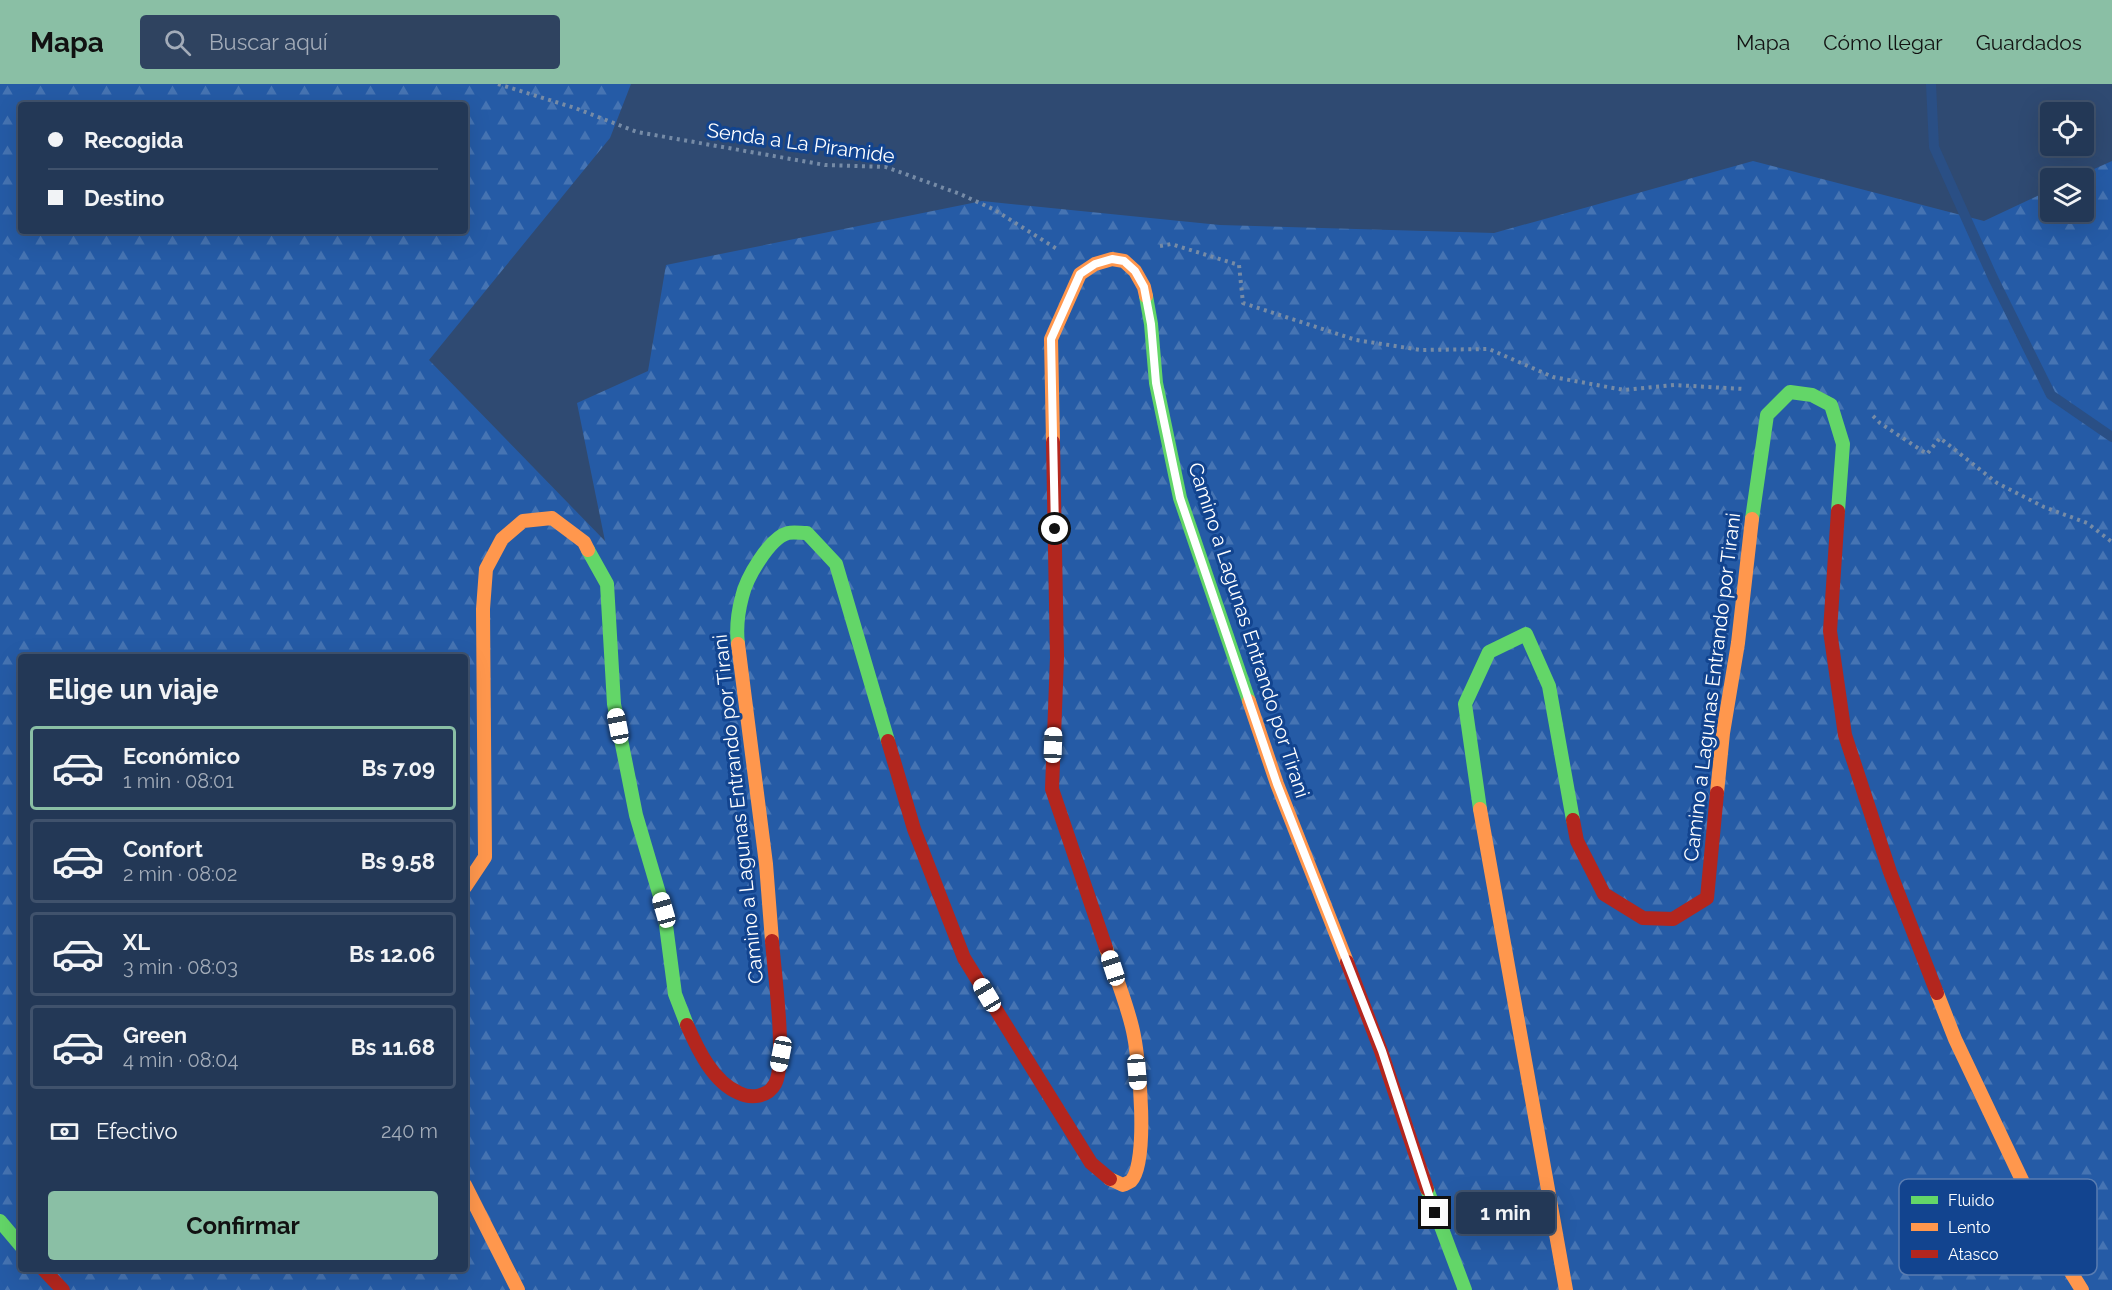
<!DOCTYPE html>
<html lang="es">
<meta charset="utf-8">
<style>
:root{--surface:#233856;--page:#2f4360;--text:#f1f3f6;--muted:#a3acb9;--line:#40526c;--accent:#8abfa5}
body{margin:0;font-family:Raleway,sans-serif;background:var(--page);color:var(--text);height:100vh;display:flex;flex-direction:column;font-size:22px;white-space:nowrap}
*{box-sizing:border-box;margin:0}
p{font-size:20px;color:var(--muted)}
.icon{flex:none;width:33px;height:33px;fill:none;stroke:currentColor;stroke-width:2;stroke-linecap:round;stroke-linejoin:round}
.map{position:relative;flex:1;overflow:hidden}
.side{position:absolute;left:18px;top:570px;width:450px;height:618px;display:flex;flex-direction:column;background:var(--surface);border-radius:6px;box-shadow:0 6px 24px #0002,0 0 0 2px var(--line)}
.side>*{flex:none}
.top-card{position:absolute;left:18px;top:18px;width:450px;height:132px;border-radius:6px;box-shadow:0 6px 24px #0002,0 0 0 2px var(--line);display:grid;align-content:center;height:132px;padding:0 30px;background:var(--surface)}
.tools{position:absolute;left:2040px;top:18px;display:grid;gap:12px}
.tools a{display:grid;place-items:center;width:54px;height:54px;border-radius:6px;background:var(--surface);box-shadow:0 6px 24px #0002,0 0 0 2px var(--line);font-size:30px}
.end{position:absolute;width:27px;height:27px;margin:-14px;border:8px solid #fff;background:#111;box-shadow:0 0 0 3px #111}
.from{border-radius:50%}
.bubble{position:absolute;height:42px;border-radius:6px;background:var(--surface);box-shadow:0 6px 24px #0002,0 0 0 2px var(--line);font-size:20px;font-weight:700;line-height:42px;text-align:center}
.car{position:absolute;width:18px;height:36px;margin:-18px -9px;border-radius:8px;box-shadow:0 0 4px 2px #0007;background:linear-gradient(#fff 24%,#345 0 40%,#fff 0 76%,#345 0 86%,#fff 0)}
.top-card b{display:flex;align-items:center;gap:21px;height:57px;font-size:22px}
.top-card b+b{border-top:2px solid var(--line)}
.top-card i{width:15px;height:15px;background:var(--text)}
ul{padding:0;list-style:none}
li{display:flex;align-items:center;gap:18px;height:84px;margin:0 12px 9px;padding:0 18px;border:3px solid var(--line);border-radius:6px}
li div{flex:1}
li b{display:block;font-size:22px}
li em{font-style:normal;font-weight:700}
li.current{border-color:var(--accent)}
li>.icon{width:54px;height:54px;stroke-width:1.5}
h2{padding:0 30px;font-size:27px;line-height:72px}
.pay{display:flex;align-items:center;gap:15px;height:66px;padding:0 30px;font-size:22px}
.pay p{margin-inline-start:auto}
.button{display:flex;gap:12px;margin-top:auto;padding:12px 30px}
.button a{flex:1;height:69px;border-radius:6px;background:var(--accent);color:#111;font-size:24px;font-weight:700;line-height:69px;text-align:center}
header{display:flex;align-items:center;gap:36px;box-sizing:border-box;height:84px;padding:0 30px;background:var(--accent);color:#111}
header strong{font-size:28px}
nav{display:flex;gap:33px;margin-inline-start:auto;font-size:21px}
.search{width:420px;height:54px;background:var(--page);display:flex;align-items:center;gap:15px;box-sizing:border-box;padding:0 21px;border-radius:6px;color:var(--muted);font-size:22px}
.map>svg:first-child{display:block}
.forest{fill:url(#forest-firs);fill-rule:evenodd}
.lines{fill:none;stroke-linecap:round;stroke-linejoin:round}
.stream{stroke:#2a4f85;stroke-width:10}
.path{stroke:#768ba6;stroke-width:4;stroke-dasharray:3 4.5;stroke-linecap:butt}
.fast{stroke:#63d668;stroke-width:14}
.slow{stroke:#ff974d;stroke-width:14}
.jam{stroke:#b3261e;stroke-width:14}
.route{stroke:#fff;stroke-width:8}
.labels{text-anchor:middle;stroke-width:6;stroke-linejoin:round;paint-order:stroke}
.street-label{font-size:20px;fill:#fff;stroke:#12448f}
.key{fill:#12448f;stroke:#597cb1;stroke-width:1.5}
.key-label{font-size:16px;fill:#fff}
</style>
<header>
<strong>Mapa</strong>
<div class="search"><svg class="icon" aria-label="search" viewBox="0 0 24 24"><circle cx="10" cy="10" r="6"/><path d="M15 15l6 6"/></svg>Buscar aquí</div>
<nav><a>Mapa</a><a>Cómo llegar</a><a>Guardados</a></nav>
</header>
<div class="map">
<svg width="2112" height="1206" viewBox="0 0 2112 1206">
<defs>
<pattern id="forest-firs" width="22" height="20" patternUnits="userSpaceOnUse" patternTransform="scale(1.5)"><rect width="22" height="20" fill="#255ba6"/><path d="M5 1l3.5 6h-7zM16 11l3.5 6h-7z" fill="#4674b3"/></pattern>
</defs>
<rect width="100%" height="100%" fill="#2f4a72"/>
<!-- forest -->
<path class="forest" d="M 0,0 L 631,0 L 610,54 L 429,276 L 605,457 L 577,319 L 648,287 L 666,181 L 982,117 L 1220,141 L 1494,149 L 1753,77 L 1984,137 L 2050,106 L 2050,128 L 2084,128 L 2084,94 L 2074,94 L 2112,77 L 2112,1206 L 0,1206 ZM 21,21 L 465,21 L 465,147 L 21,147 ZM 21,573 L 465,573 L 465,1185 L 21,1185 Z"/>
<g class="lines">
<!-- stream -->
<path class="stream" d="M 1931,0 L 1934,63 L 1993,194 L 2051,311 L 2112,353"/>
<!-- path -->
<path class="path" d="M 498,0 L 575,24 L 637,48 L 825,81 L 886,83 L 960,110 L 993,125 L 1057,165
M 1160,162 L 1171,160 L 1239,181 L 1243,219 L 1356,256 L 1421,266 L 1489,265 L 1553,293 L 1624,306 L 1674,301 L 1744,305
M 1873,332 L 1880,339 L 1927,370 L 1940,354 L 1997,399 L 2044,423 L 2087,439 L 2112,458"/>
<!-- fast -->
<path class="fast" d="M 1146,212 L 1151,240 L 1156,299 L 1180,414 L 1249,617
M 1752,435 L 1767,331 L 1790,308 L 1812,311 L 1831,321 L 1843,360 L 1838,427
M 588,466 L 607,500 L 614,620 L 636,731 L 664,826 L 675,910 L 687,941
M 738,560 C 736,544 738,528 742,513 C 746,495 769,454 788,449 C 793,448 801,449 807,449 L 836,480 L 888,657
M 1480,725 L 1465,620 L 1489,568 L 1526,550 L 1549,602 L 1573,736
M 1427,1105 L 1465,1206
M 0,1137 L 21,1162"/>
<!-- slow -->
<path class="slow" d="M 1053,358 L 1051,255 L 1080,190 L 1095,180 L 1112,175 L 1124,177 L 1135,187 L 1144,203 L 1146,212
M 738,560 L 766,780 L 772,857
M 1249,617 L 1277,700 L 1347,878
M 1717,709 L 1723,649 L 1738,559 L 1752,435
M 1480,725 L 1566,1206
M 465,803 L 485,773 L 483,525 L 486,485 L 502,455 L 523,437 L 552,434 L 584,458 L 588,466
M 1106,864 C 1115,891 1129,924 1134,952 C 1139,977 1149,1078 1131,1097 C 1131,1097 1124,1101 1123,1101 L 1110,1095
M 1937,909 L 1955,955 L 2049,1153 L 2082,1206
M 465,1101 L 518,1206"/>
<!-- jam -->
<path class="jam" d="M 1053,358 L 1057,573 L 1052,705 L 1106,864
M 1838,427 L 1830,547 L 1845,651 L 1890,788 L 1937,909
M 888,657 L 914,745 L 964,874 L 1091,1079 L 1110,1095
M 1573,736 L 1577,757 L 1604,810 L 1643,834 L 1673,835 L 1707,814 L 1717,709
M 1347,878 L 1381,967 L 1427,1105
M 687,941 C 698,966 713,998 739,1009 C 751,1015 768,1013 775,1000 C 787,978 774,885 772,857
M 43,1185 L 63,1206"/>
</g>
<g class="lines">
<!-- route -->
<path class="route" d="M 1055,445 L 1051,255 L 1080,190 L 1095,180 L 1112,175 L 1124,177 L 1135,187 L 1144,203 L 1151,240 L 1156,299 L 1180,414 L 1277,700 L 1382,967 L 1435,1129"/>
</g>
<g class="labels">
<!-- street labels -->
<g class="street-label">
<text transform="translate(801 59) rotate(8)" y="7">Senda a La Piramide</text>
<text transform="translate(1249 546) rotate(72)" y="7">Camino a Lagunas Entrando por Tirani</text>
<text transform="translate(1712 603) rotate(-83)" y="7">Camino a Lagunas Entrando por Tirani</text>
<text transform="translate(738 725) rotate(-96)" y="7">Camino a Lagunas Entrando por Tirani</text>
</g>
</g>
<!-- legend -->
<rect x="1899" y="1095" width="198" height="96" rx="9" class="key"/>
<rect x="1911" y="1112" width="27" height="8" fill="#63d668"/>
<rect x="1911" y="1139" width="27" height="8" fill="#ff974d"/>
<rect x="1911" y="1166" width="27" height="8" fill="#b3261e"/>
<g class="key-label">
<text x="1948" y="1122">Fluido</text>
<text x="1948" y="1149">Lento</text>
<text x="1948" y="1176">Atasco</text>
</g>
</svg>
<div class="tools">
<a><svg class="icon" aria-label="locate" viewBox="0 0 24 24"><circle cx="12" cy="12" r="6"/><path d="M12 2v4M12 18v4M2 12h4M18 12h4"/></svg></a>
<a><svg class="icon" aria-label="layers" viewBox="0 0 24 24"><path d="M12 4l9 5-9 5-9-5zM3 14l9 5 9-5"/></svg></a>
</div>
<i class="end from" style="left:1055px;top:445px"></i>
<i class="end" style="left:1435px;top:1129px"></i>
<div class="bubble" style="left:1456px;top:1108px;width:99px">1 min</div>
<i class="car" style="left:618px;top:642px;rotate:349deg"></i>
<i class="car" style="left:1053px;top:661px;rotate:2deg"></i>
<i class="car" style="left:664px;top:826px;rotate:344deg"></i>
<i class="car" style="left:1113px;top:884px;rotate:342deg"></i>
<i class="car" style="left:987px;top:911px;rotate:329deg"></i>
<i class="car" style="left:781px;top:970px;rotate:191deg"></i>
<i class="car" style="left:1137px;top:988px;rotate:175deg"></i>
<div class="top-card">
<b><i class="from"></i>Recogida</b>
<b><i></i>Destino</b>
</div>
<section class="side">
<h2>Elige un viaje</h2>
<ul>
<li class="current"><svg class="icon" aria-label="car" viewBox="0 0 24 24"><path d="M5 17H2v-5l4-1 3-4h7l3 4 3 1v5h-3M9 17h6M6 11h13"/><circle cx="7" cy="17" r="2"/><circle cx="17" cy="17" r="2"/></svg><div><b>Económico</b><p>1 min · 08:01</p></div><em>Bs 7.09</em></li>
<li><svg class="icon" aria-label="car" viewBox="0 0 24 24"><path d="M5 17H2v-5l4-1 3-4h7l3 4 3 1v5h-3M9 17h6M6 11h13"/><circle cx="7" cy="17" r="2"/><circle cx="17" cy="17" r="2"/></svg><div><b>Confort</b><p>2 min · 08:02</p></div><em>Bs 9.58</em></li>
<li><svg class="icon" aria-label="car" viewBox="0 0 24 24"><path d="M5 17H2v-5l4-1 3-4h7l3 4 3 1v5h-3M9 17h6M6 11h13"/><circle cx="7" cy="17" r="2"/><circle cx="17" cy="17" r="2"/></svg><div><b>XL</b><p>3 min · 08:03</p></div><em>Bs 12.06</em></li>
<li><svg class="icon" aria-label="car" viewBox="0 0 24 24"><path d="M5 17H2v-5l4-1 3-4h7l3 4 3 1v5h-3M9 17h6M6 11h13"/><circle cx="7" cy="17" r="2"/><circle cx="17" cy="17" r="2"/></svg><div><b>Green</b><p>4 min · 08:04</p></div><em>Bs 11.68</em></li>
</ul>
<div class="pay"><svg class="icon" aria-label="cash" viewBox="0 0 24 24"><path d="M3 7h18v10H3z"/><circle cx="12" cy="12" r="2"/></svg>Efectivo<p>240 m</p></div>
<div class="button"><a>Confirmar</a></div>
</section>
</div>
